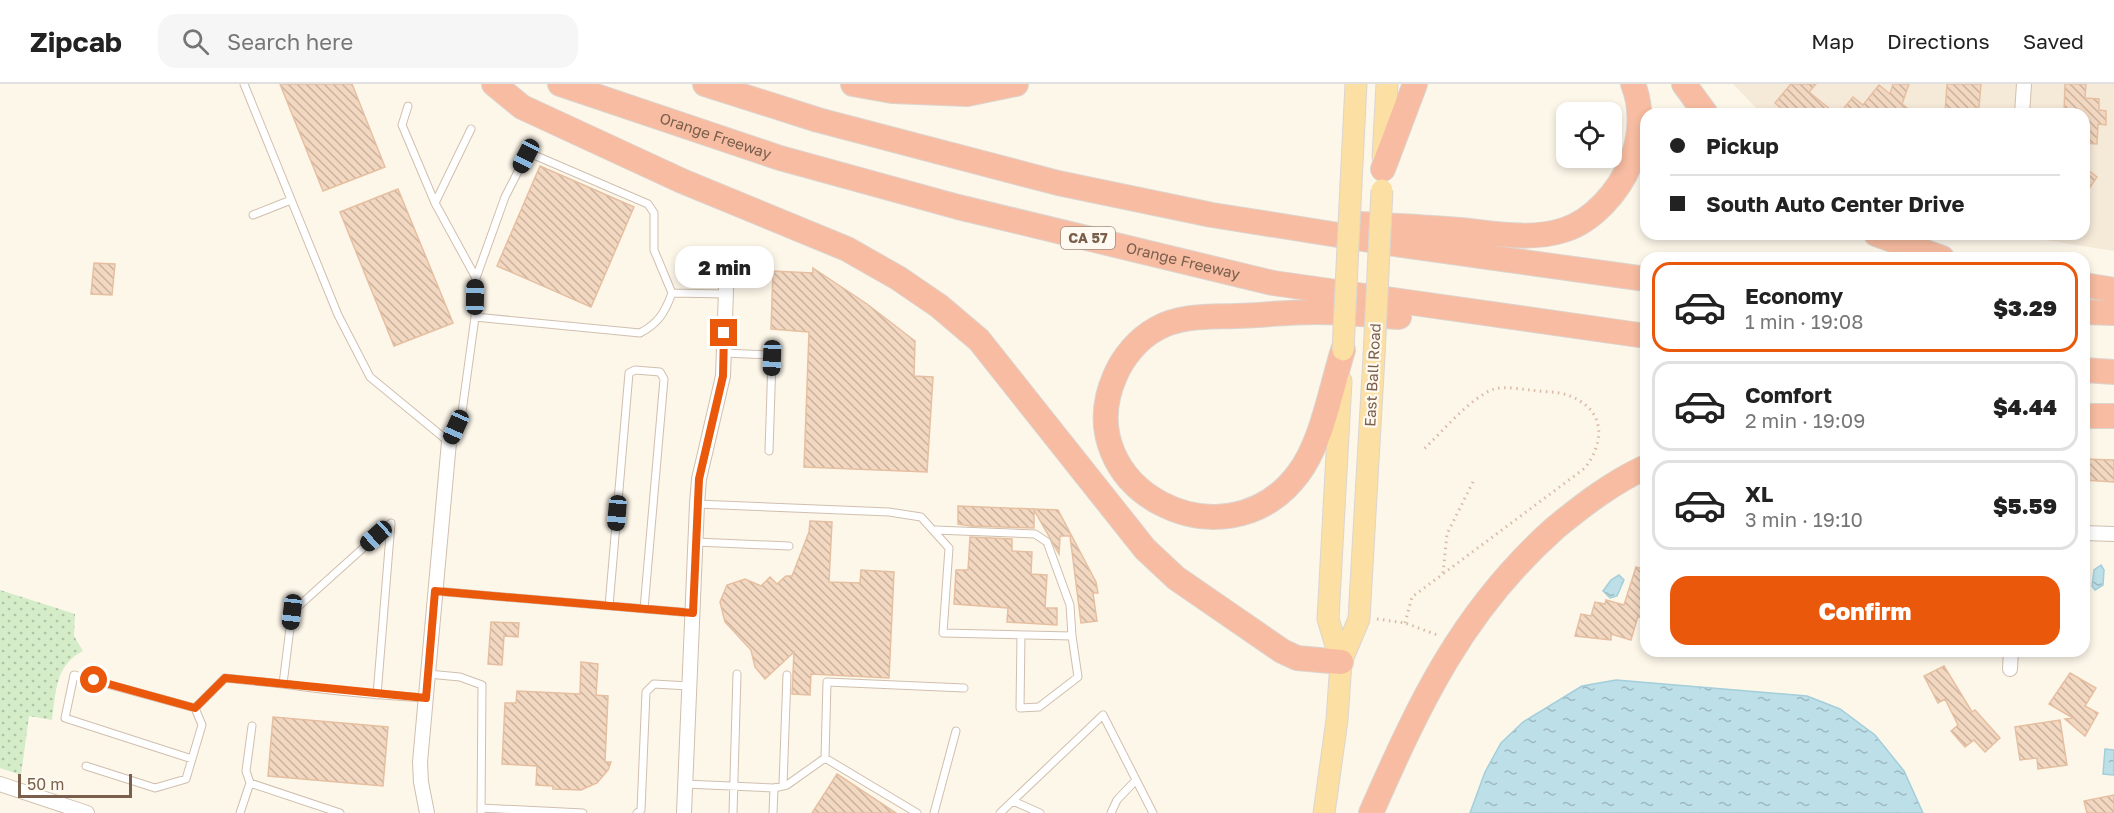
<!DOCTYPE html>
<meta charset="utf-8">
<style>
:root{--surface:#fff;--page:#f6f6f6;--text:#222;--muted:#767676;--line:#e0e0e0;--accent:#ea580c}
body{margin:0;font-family:"Golos Text",sans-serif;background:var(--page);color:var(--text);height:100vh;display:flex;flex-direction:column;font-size:22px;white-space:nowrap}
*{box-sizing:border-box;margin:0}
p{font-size:20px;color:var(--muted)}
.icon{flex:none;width:33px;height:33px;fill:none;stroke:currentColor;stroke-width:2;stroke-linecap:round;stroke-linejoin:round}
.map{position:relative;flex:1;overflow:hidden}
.panel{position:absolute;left:1640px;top:168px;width:450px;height:405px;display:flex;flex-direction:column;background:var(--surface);border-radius:18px;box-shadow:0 3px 9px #0003}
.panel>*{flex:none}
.banner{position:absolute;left:1640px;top:24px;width:450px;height:132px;border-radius:18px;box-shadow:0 3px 9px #0003;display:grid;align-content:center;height:132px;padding:0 30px;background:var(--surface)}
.buttons{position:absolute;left:1556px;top:18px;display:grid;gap:12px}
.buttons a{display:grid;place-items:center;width:66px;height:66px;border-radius:12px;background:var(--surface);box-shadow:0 3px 9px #0003;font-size:30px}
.scale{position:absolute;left:18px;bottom:15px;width:114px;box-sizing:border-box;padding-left:6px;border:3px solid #795f4c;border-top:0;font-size:16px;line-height:21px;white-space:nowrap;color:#795f4c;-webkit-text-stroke:4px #fffaf1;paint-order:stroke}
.end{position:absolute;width:27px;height:27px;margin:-14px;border:8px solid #ea580c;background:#fff;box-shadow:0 0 0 3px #fff}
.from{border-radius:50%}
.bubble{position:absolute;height:42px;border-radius:18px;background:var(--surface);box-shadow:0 3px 9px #0003;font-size:20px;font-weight:800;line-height:42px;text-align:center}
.car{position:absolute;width:18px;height:36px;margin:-18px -9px;border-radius:8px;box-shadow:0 0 4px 2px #0007;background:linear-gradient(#222 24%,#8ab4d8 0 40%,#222 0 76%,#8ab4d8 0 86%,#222 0)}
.banner b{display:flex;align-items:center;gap:21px;height:57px;font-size:22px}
.banner b+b{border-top:2px solid var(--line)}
.banner i{width:15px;height:15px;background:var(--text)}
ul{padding:10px 0 0;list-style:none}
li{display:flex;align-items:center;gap:18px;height:90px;margin:0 12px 9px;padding:0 18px;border:3px solid var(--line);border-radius:18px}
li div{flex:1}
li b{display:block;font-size:22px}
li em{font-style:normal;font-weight:800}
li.on{border-color:var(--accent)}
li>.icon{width:54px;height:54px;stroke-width:1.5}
.button{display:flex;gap:12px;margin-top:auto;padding:12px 30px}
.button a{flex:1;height:69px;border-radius:18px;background:var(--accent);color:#fff;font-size:24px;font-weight:800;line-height:69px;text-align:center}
header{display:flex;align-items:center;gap:36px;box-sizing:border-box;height:84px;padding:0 30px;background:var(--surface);border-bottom:2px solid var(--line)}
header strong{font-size:28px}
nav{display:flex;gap:33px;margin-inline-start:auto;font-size:21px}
.search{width:420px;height:54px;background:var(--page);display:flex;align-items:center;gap:15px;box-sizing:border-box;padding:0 21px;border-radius:18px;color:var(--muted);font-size:22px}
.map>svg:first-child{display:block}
.residential{fill:#f5e9d8}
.grass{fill:url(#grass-dots)}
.water{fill:url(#water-ripples);stroke:#a3ceda;stroke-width:1.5}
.building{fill:url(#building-back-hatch);stroke:#e6bfa1;stroke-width:1.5}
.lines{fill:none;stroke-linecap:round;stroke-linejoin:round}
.service-casing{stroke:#d0bfae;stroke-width:9}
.minor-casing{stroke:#d0bfae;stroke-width:16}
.primary-casing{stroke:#dcd5d0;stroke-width:23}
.motorway-casing{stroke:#dcd5d0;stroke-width:26}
.path{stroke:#d9bba4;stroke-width:3;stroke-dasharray:1.5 4.5;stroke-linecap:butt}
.service{stroke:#fff;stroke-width:7}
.minor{stroke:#fff;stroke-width:14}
.primary{stroke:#fbdfa3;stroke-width:21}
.motorway{stroke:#f7bca1;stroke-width:24}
.primary-bridge-casing{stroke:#dcd5d0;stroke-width:23;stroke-linecap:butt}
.primary-bridge{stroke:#fbdfa3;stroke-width:21}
.route{stroke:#ea580c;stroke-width:8}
.labels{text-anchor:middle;stroke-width:4.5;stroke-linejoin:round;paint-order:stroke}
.shield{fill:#fffaf1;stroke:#a18e7e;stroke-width:1.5}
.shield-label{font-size:14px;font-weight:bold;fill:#795f4c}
.street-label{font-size:15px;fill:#795f4c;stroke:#fffaf1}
</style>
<header>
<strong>Zipcab</strong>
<div class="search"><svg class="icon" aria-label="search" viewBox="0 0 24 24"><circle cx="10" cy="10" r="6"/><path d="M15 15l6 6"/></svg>Search here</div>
<nav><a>Map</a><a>Directions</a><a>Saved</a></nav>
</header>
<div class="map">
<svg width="2114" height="729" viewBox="0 0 2114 729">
<defs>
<pattern id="grass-dots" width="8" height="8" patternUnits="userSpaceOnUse" patternTransform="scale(1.5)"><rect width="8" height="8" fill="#d4ecc7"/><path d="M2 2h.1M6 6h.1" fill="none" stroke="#b1c2a4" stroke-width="1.8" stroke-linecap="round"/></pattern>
<pattern id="water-ripples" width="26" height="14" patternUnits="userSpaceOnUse" patternTransform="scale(1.5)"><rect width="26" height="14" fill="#bddfe8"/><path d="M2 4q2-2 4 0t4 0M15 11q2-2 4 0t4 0" fill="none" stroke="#9eb8be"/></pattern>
<pattern id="building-back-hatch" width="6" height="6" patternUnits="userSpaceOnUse" patternTransform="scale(1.5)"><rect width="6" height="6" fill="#f3d8c1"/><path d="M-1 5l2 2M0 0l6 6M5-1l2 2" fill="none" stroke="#cab29f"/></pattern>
</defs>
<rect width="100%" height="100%" fill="#fdf7ea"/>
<!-- residential -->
<path class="residential" d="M 1733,0 L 2114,0 L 2114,167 L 2007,150 L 2084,150 L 2084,30 L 1762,30 Z"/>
<!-- grass -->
<path class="grass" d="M 0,506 L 75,530 L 74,552 L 83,567 C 55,581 56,608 52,636 L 29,632 L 21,691 L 0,684 Z"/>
<!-- water -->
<path class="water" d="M 2101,481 L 2104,486 L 2103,501 L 2095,506 L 2092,502 L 2094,486 Z
M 1619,491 L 1624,496 L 1617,512 L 1610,514 L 1603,507 L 1611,496 Z
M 1616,596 L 1807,612 L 1840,625 L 1875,651 L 1904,687 L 1923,729 L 1470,729 L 1485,688 L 1501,659 L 1523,638 L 1582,602 Z
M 2105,665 L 2114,666 L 2114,691 L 2103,690 Z"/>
<!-- building -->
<path class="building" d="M 280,0 L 352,0 L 385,83 L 323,107 Z
M 1791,0 L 1816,0 L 1809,8 L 1836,30 L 1788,30 L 1775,19 Z
M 1893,0 L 1909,0 L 1902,20 L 1915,30 L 1839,30 L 1853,13 L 1863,21 L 1879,1 L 1890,10 Z
M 1947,0 L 1981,0 L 1979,23 L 1975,23 L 1974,30 L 1945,30 Z
M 2065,0 L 2086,0 L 2085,14 L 2099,15 L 2099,26 L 2106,27 L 2106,41 L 2098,40 L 2097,60 L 2084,59 L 2084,30 L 2064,30 Z
M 540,82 L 634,123 L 591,223 L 497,182 Z
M 2084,83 L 2097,93 L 2084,112 Z
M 398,105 L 453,239 L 394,262 L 340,128 Z
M 94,179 L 115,180 L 112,211 L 91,210 Z
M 813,184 L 867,220 L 915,257 L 914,292 L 933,293 L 927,388 L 804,383 L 809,248 L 771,245 L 773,187 L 813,189 Z
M 2084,375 L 2114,376 L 2114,398 L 2084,396 Z
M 958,422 L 1058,426 L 1096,498 L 1098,509 L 1093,509 L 1097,537 L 1081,539 L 1070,452 L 1060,452 L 1059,470 L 1034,426 L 1034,444 L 971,442 L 958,440 Z
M 810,437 L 832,438 L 829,498 L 860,499 L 861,486 L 894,488 L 889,594 L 811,590 L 810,611 L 792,610 L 794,568 L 765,595 L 755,583 L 751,566 L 725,538 L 720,518 L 727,501 L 745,495 L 761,502 L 770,493 L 777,500 L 786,492 L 792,492 L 809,448 Z
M 970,453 L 1012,455 L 1012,467 L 1032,468 L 1031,490 L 1047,491 L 1045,524 L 1057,524 L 1057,541 L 1007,538 L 1008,524 L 954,520 L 956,486 L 968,486 Z
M 1636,483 L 1646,486 L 1646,535 L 1638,532 L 1631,556 L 1611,550 L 1611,556 L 1575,552 L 1581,530 L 1591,532 L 1595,518 L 1605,520 L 1606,516 L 1624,521 Z
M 491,538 L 519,539 L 518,553 L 504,552 L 502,581 L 488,580 Z
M 581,578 L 598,580 L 596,611 L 608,612 L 605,678 L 611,678 L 608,686 L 597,699 L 581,706 L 553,705 L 553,702 L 536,701 L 537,682 L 502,680 L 505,619 L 516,619 L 517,607 L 580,610 Z
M 1944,582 L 1972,628 L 1975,626 L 2000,654 L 1985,668 L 1974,656 L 1965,663 L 1951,647 L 1958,641 L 1945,615 L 1938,619 L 1924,592 Z
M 2070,589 L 2096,604 L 2085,622 L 2098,629 L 2085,652 L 2065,635 L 2073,634 L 2049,620 Z
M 273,633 L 388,643 L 383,702 L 268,692 Z
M 2060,636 L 2067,681 L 2038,685 L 2037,674 L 2020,676 L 2015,643 Z
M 837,690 L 896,729 L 812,729 Z
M 2114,711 L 2114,729 L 2087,729 L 2084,717 Z"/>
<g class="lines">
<!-- service casing -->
<g class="service-casing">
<path id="service" d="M 244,0 L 338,231 L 370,293 L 449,358 L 462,328 L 475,233 L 476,194 L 435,119 L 402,41 L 408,22
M 435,119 L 471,45
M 253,131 L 291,116
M 672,209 L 726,210
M 475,233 L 640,249 C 659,239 665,228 672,209 L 654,166 L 654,129 L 648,120 L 534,71 L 526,72 L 505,113 L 476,194
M 724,269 L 768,271 L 772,275 L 769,367
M 697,420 L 889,428 L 921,433 L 949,464 L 943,549 L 1072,552 L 1078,593 L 1039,623 L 1020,624 L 1021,551
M 935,446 L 1035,450 L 1047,458 L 1070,521 L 1072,552
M 696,458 L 789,462
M 435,507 L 693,529
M 609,522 L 629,289 L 635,286 L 660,288 L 664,295 L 644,525
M 428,590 L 460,593 L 482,601 L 481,729
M 377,611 L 391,439 L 292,528 L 283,600 C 331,607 378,611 426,614
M 195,624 L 225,594 L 283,600
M 252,642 L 246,687 L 250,699 L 340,729
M 825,674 L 827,598 L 964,604
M 86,682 L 155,704 L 186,695 L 202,641 L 195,624 L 74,591 L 65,634 L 192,675
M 685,700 L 774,704 L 787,701 L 825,674 L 917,729
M 783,701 L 787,591
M 1013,717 L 1040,729
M 481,724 L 583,729
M 240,729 L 250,699
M 637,729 L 641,726 L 646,608 L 654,600 L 689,602
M 733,729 L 737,590
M 773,729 L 774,704
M 934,729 L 956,647
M 1000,729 L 1103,631 L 1153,729
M 1111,729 L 1117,716 L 1136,696"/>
</g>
<!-- minor casing -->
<g class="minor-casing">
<path id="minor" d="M 2022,30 L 2024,0
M 2084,449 L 2114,450
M 2010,585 L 2011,567
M 0,700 L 87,729
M 427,729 L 421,698 L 420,678 L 449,358
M 684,729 L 697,420 L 699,395 L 723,292 L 727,178"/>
</g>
<!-- primary casing -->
<g class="primary-casing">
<path id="primary" d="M 1383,73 L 1387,0
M 1351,100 L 1356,0
M 1341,578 L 1328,535 L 1341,297
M 1324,729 L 1337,636 L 1341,578 L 1359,535 L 1374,272"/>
</g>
<!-- motorway casing -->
<g class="motorway-casing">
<g id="motorway">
<path d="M 494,0 L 522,23 L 682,97 L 847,165 L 898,194 L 939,222 L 979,256 L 1145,465 L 1176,494 L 1282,567 L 1297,574 L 1341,578"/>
<path id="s1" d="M 560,0 L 780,74 L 958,123 L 1273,199 L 1646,252"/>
<path d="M 705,0 L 818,36 L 1058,99 L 1212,131 L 1401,161 L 1646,195"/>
<path d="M 853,0 L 892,7 L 967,10 L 1016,0"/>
<path d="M 1684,0 L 1706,30"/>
<path d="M 1383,85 L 1415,0"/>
<path d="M 1359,140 C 1392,142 1426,143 1459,146 C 1493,149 1530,157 1564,146 C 1593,137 1619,107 1630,80 C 1641,56 1643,25 1633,0"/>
<path d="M 1876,150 L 1942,174"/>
<path d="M 2084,201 L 2114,206"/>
<path d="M 2084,228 L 2114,229"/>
<path d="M 1343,266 C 1331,304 1322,359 1298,390 C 1225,487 1066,404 1115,292 C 1123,273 1138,255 1156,245 C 1180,231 1209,233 1236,232 C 1263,231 1290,228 1317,228 C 1344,228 1372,231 1399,233"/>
<path d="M 2084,286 L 2114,288"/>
<path d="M 2084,332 L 2114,332"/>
<path d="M 1371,729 C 1420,618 1462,527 1555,444 C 1583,421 1613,398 1646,383"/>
</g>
</g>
<!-- path -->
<path class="path" d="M 1443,489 L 1447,450 L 1474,396
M 1377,535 L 1405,539 L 1440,552
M 1405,539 L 1412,513 L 1585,384 C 1606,356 1605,324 1567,311 C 1556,307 1542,308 1530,306 C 1519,305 1505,302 1494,305 C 1471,313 1442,348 1424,365"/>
<!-- service -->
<use href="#service" class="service"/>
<!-- minor -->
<use href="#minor" class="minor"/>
<!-- primary -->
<use href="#primary" class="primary"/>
<!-- motorway -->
<use href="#motorway" class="motorway"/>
<!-- primary-bridge casing -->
<g class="primary-bridge-casing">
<path id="primary-bridge" d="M 1343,266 L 1351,100
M 1374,272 L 1382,106"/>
</g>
<!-- primary-bridge -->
<use href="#primary-bridge" class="primary-bridge"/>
</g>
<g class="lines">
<!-- route -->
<path class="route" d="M 94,596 L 195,624 L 225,594 L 426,614 L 435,507 L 693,529 L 699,395 L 723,292 L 724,249"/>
</g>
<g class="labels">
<!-- shield labels -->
<rect class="shield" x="1061" y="143" width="54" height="22" rx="4.5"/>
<g class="shield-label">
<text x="1088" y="159">CA 57</text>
</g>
<!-- street labels -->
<g class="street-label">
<text dy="5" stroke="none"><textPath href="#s1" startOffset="164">Orange Freeway</textPath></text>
<text dy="5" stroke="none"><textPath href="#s1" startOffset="648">Orange Freeway</textPath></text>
<text transform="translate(1373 291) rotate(-87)" y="5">East Ball Road</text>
</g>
</g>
</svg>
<div class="buttons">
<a><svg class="icon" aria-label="locate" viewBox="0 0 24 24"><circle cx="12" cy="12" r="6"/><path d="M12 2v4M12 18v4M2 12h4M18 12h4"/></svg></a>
</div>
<div class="scale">50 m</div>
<i class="end from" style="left:94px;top:596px"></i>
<i class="end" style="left:724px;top:249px"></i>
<div class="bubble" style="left:675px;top:162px;width:99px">2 min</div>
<i class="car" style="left:526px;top:72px;rotate:207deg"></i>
<i class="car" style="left:475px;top:213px;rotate:1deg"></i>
<i class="car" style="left:772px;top:274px;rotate:182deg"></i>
<i class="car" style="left:456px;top:343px;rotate:204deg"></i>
<i class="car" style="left:617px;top:429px;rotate:185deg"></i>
<i class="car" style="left:376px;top:452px;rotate:228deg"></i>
<i class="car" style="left:292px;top:528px;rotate:187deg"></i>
<div class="banner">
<b><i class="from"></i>Pickup</b>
<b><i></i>South Auto Center Drive</b>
</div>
<section class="panel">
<ul>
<li class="on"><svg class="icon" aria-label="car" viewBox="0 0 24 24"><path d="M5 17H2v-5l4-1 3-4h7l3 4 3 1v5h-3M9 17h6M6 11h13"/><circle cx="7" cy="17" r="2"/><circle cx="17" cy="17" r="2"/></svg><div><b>Economy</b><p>1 min · 19:08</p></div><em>$3.29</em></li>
<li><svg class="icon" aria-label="car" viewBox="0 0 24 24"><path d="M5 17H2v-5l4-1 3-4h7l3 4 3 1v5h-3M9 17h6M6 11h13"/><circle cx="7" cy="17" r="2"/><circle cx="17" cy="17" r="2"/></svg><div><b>Comfort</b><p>2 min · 19:09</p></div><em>$4.44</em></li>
<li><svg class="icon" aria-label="car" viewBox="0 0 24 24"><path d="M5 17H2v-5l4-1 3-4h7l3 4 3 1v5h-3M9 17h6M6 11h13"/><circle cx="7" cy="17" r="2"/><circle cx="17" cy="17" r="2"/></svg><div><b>XL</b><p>3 min · 19:10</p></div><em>$5.59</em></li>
</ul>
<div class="button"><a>Confirm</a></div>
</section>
</div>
